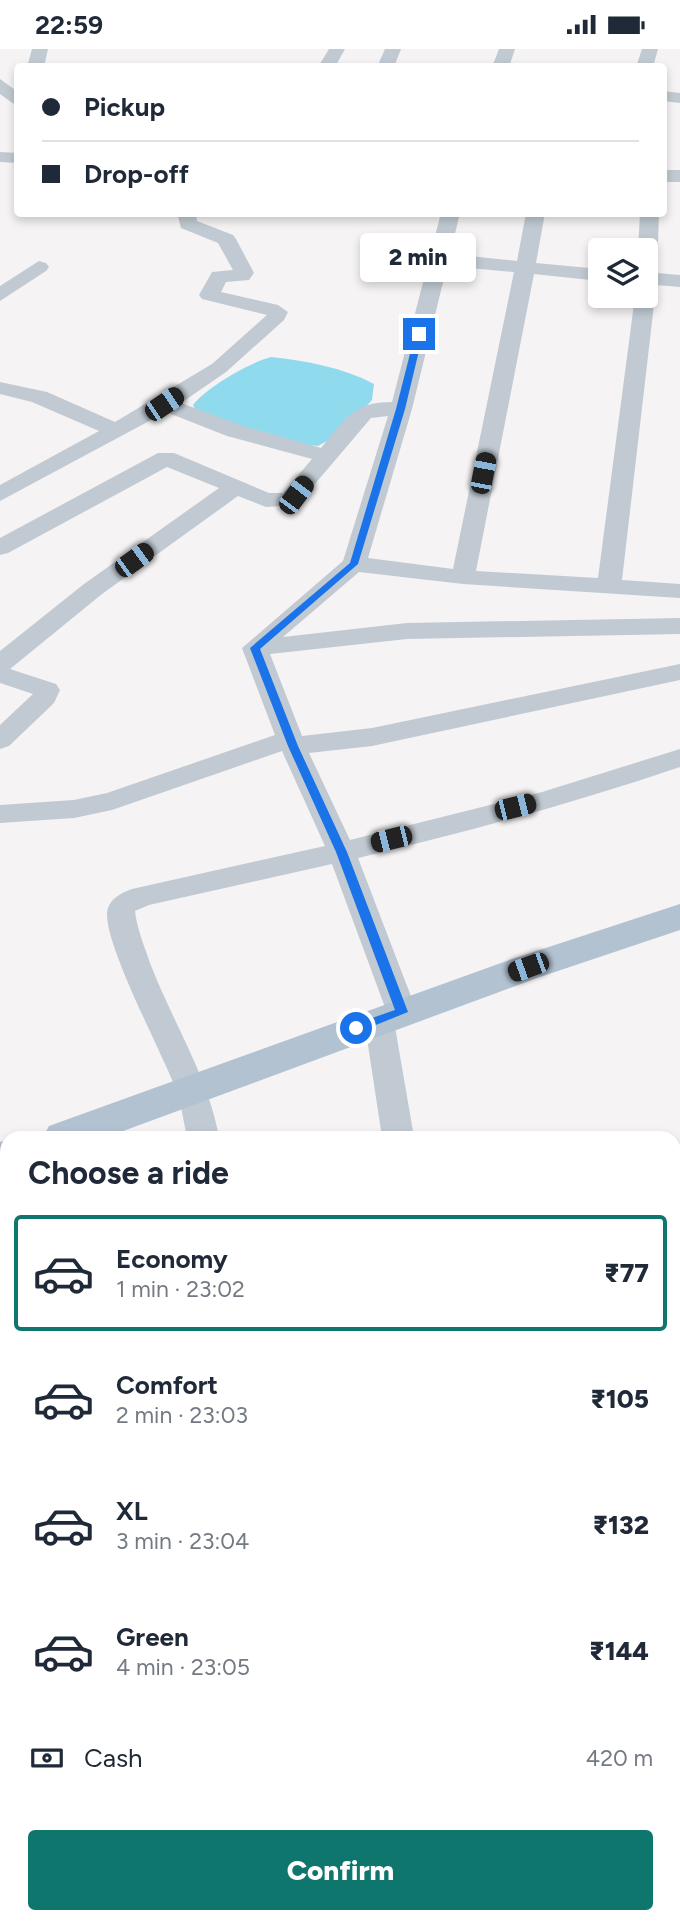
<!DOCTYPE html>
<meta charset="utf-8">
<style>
:root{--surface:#fff;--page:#f2f2f3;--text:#1f2937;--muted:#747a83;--line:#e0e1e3;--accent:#0f766e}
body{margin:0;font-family:Figtree,sans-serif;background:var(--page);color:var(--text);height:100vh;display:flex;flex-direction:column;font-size:26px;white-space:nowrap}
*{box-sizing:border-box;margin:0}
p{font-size:23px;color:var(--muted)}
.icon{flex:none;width:38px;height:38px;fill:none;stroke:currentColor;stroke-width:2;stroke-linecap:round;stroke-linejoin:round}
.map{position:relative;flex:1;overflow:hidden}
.sheet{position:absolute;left:0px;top:1082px;width:681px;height:793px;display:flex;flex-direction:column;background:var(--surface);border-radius:21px 21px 0 0;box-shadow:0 4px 10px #0003}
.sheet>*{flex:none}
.top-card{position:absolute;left:14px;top:14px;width:653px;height:154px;border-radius:7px;box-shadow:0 4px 10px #0003;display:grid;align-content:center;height:154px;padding:0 28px;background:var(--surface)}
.buttons{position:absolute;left:588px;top:189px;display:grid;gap:14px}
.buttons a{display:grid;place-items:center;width:70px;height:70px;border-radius:7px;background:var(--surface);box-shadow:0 4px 10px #0003;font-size:35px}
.end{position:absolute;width:32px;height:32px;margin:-16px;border:9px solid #1a73e8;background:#fff;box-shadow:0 0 0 4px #fff}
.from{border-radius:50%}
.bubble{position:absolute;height:49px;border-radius:7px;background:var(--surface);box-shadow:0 4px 10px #0003;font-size:23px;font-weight:800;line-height:49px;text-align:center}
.car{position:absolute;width:21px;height:42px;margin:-21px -10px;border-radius:9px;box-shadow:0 0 5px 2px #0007;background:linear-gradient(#222 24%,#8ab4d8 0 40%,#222 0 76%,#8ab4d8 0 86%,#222 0)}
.top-card b{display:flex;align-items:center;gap:24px;height:66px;font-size:26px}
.top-card b+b{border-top:2px solid var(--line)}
.top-card i{width:18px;height:18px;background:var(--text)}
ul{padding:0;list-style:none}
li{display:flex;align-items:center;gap:21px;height:116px;margin:0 14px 10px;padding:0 14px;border:4px solid transparent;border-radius:7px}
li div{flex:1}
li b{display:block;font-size:26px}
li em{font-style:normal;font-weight:800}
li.on{border-color:var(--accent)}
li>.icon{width:63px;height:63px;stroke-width:1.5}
h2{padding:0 28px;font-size:32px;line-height:84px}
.pay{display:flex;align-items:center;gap:18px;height:77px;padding:0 28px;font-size:26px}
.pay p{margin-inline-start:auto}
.button{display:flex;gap:14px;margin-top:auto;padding:14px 28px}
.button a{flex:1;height:80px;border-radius:7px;background:var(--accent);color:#fff;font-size:28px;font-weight:800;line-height:80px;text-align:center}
.status{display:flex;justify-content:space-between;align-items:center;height:49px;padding:0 35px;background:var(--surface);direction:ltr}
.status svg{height:19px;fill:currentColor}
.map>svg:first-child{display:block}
.water{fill:#90daee}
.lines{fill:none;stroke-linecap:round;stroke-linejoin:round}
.minor{fill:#c1cad2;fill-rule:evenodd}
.major{fill:#b3c2d1;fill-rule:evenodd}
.route{fill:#1a73e8}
</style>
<div class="status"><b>22:59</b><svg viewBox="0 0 49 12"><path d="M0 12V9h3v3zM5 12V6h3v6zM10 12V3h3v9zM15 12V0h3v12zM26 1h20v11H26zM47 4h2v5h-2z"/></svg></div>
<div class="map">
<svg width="680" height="1873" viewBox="0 0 680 1873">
<rect width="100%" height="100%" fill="#f5f3f3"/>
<!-- water -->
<path class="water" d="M 271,308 C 306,312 342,318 374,335 L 372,351 L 343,383 L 318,397 L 295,395 L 197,364 L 193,356 C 207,338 249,314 271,308 Z
M 680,1452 L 680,1873 L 550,1873 L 552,1867 L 674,1867 L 674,1454 Z"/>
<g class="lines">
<!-- minor -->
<path class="minor" d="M 32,0 L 48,0 L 44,18 L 27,18 Z
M 329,0 L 345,0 L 335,18 L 318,18 Z
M 385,0 L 401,0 L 394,18 L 377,18 Z
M 499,0 L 515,0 L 509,18 L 492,18 Z
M 642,0 L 658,0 L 653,18 L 636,18 Z
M 0,30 L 18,43 L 18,58 L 0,45 Z
M 663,42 L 680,44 L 680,54 L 663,52 Z
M 0,103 L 18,104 L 18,114 L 0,113 Z
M 663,121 L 680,121 L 680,133 L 663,133 Z
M 177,164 L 196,164 L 197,172 L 233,186 L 236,190 L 254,224 L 249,231 L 226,233 L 221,243 L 278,256 L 288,263 L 284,271 L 226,323 L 181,354 L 243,377 L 321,399 C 345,371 352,353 392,353 L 441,164 L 460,164 L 450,205 L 517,212 L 526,164 L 545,164 L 536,214 L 600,220 L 600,232 L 534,225 L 476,522 L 598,529 L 635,247 L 646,247 L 646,201 L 638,201 L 640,164 L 659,164 L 657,224 L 680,226 L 680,238 L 656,236 L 652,243 L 655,247 L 622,531 L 680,535 L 680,549 L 463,535 L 359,523 L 283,588 L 407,574 L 680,569 L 680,585 L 407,590 L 270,605 L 302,687 L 372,679 L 680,615 L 680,631 L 372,697 L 309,704 L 350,791 L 542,743 L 680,700 L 680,718 C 574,754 467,783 358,809 L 417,963 L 413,971 L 402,974 L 394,972 L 414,1088 L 382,1088 L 364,970 L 368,962 L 379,959 L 386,961 L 332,815 L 149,856 L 135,862 C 137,880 144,896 150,914 C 172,972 208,1027 219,1088 L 187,1088 C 184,1075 182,1060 178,1046 C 167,1012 98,886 108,859 C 112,848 122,844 132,840 L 325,797 L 282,702 L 112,761 L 74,769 L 0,774 L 0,756 L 74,751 L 107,744 L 275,686 L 242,599 L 343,512 L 388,367 L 371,369 L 297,456 L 266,458 L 238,447 L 102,545 L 10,620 L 56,635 L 60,641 L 54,654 L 9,697 L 0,700 L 0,676 L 33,645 L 0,634 L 0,602 L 84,535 L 219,439 L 167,418 L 8,504 L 0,506 L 0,489 L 158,404 L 174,404 L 269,444 L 283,444 L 312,410 L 227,387 L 166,363 L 0,452 L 0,436 L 99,382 L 32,353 L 0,345 L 0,333 L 47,343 L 115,373 L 212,315 L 267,266 L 202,250 L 199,246 L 212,223 L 233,221 L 218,194 L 181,179 ZM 447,217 L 514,223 L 453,520 L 368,509 L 412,360 Z
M 39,212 L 46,214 L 49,218 L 46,222 L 0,252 L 0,237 Z
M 0,1149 L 7,1152 L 7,1227 L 0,1229 Z
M 0,1642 L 7,1643 L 7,1683 L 0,1682 Z
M 15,1867 L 57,1867 L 56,1873 L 14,1873 Z
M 365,1867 L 407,1867 L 406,1873 L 364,1873 Z"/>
<!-- major -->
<path class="major" d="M 680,855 L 680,881 L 537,929 L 107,1088 L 43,1088 L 49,1077 L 512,910 Z
M 7,1091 L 7,1124 L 0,1126 L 0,1093 Z"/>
</g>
<!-- route -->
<path class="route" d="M 419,283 L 423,285 L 405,360 L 358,515 L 260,600 L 298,697 L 347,803 L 408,963 L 356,984 L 352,983 L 352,976 L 395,961 L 336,803 L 288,697 L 250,599 L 350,514 L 396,360 L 415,285 Z"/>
</svg>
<div class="buttons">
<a><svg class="icon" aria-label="layers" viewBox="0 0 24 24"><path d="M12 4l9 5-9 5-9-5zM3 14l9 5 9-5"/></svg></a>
</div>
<i class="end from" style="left:356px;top:979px"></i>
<i class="end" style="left:419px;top:285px"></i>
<div class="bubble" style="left:360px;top:184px;width:116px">2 min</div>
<i class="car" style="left:164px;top:355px;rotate:56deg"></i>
<i class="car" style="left:483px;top:424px;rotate:11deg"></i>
<i class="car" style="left:296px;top:446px;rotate:37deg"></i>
<i class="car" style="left:134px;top:511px;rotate:54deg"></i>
<i class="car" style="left:515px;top:758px;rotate:76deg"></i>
<i class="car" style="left:391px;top:790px;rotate:256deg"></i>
<i class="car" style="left:528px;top:918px;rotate:250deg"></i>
<div class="top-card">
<b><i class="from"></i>Pickup</b>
<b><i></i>Drop-off</b>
</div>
<section class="sheet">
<h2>Choose a ride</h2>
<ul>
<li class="on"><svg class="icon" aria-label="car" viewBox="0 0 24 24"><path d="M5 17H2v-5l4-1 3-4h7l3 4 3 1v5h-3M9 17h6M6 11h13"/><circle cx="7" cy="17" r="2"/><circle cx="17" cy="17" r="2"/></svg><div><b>Economy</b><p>1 min · 23:02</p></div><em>₹77</em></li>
<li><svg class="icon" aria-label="car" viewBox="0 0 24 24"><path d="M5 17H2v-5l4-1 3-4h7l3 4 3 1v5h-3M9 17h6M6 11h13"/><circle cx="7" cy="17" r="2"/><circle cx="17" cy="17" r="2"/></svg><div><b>Comfort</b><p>2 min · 23:03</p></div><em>₹105</em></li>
<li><svg class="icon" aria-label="car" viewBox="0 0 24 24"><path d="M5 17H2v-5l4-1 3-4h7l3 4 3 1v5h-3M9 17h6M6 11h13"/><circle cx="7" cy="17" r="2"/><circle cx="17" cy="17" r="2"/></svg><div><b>XL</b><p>3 min · 23:04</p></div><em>₹132</em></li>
<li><svg class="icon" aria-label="car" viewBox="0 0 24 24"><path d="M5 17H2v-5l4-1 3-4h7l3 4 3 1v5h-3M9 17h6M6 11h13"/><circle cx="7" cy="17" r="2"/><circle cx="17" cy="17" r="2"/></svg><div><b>Green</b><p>4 min · 23:05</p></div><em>₹144</em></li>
</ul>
<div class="pay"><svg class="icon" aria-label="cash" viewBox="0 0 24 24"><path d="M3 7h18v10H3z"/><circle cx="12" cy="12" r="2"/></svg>Cash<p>420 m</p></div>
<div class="button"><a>Confirm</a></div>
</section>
</div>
